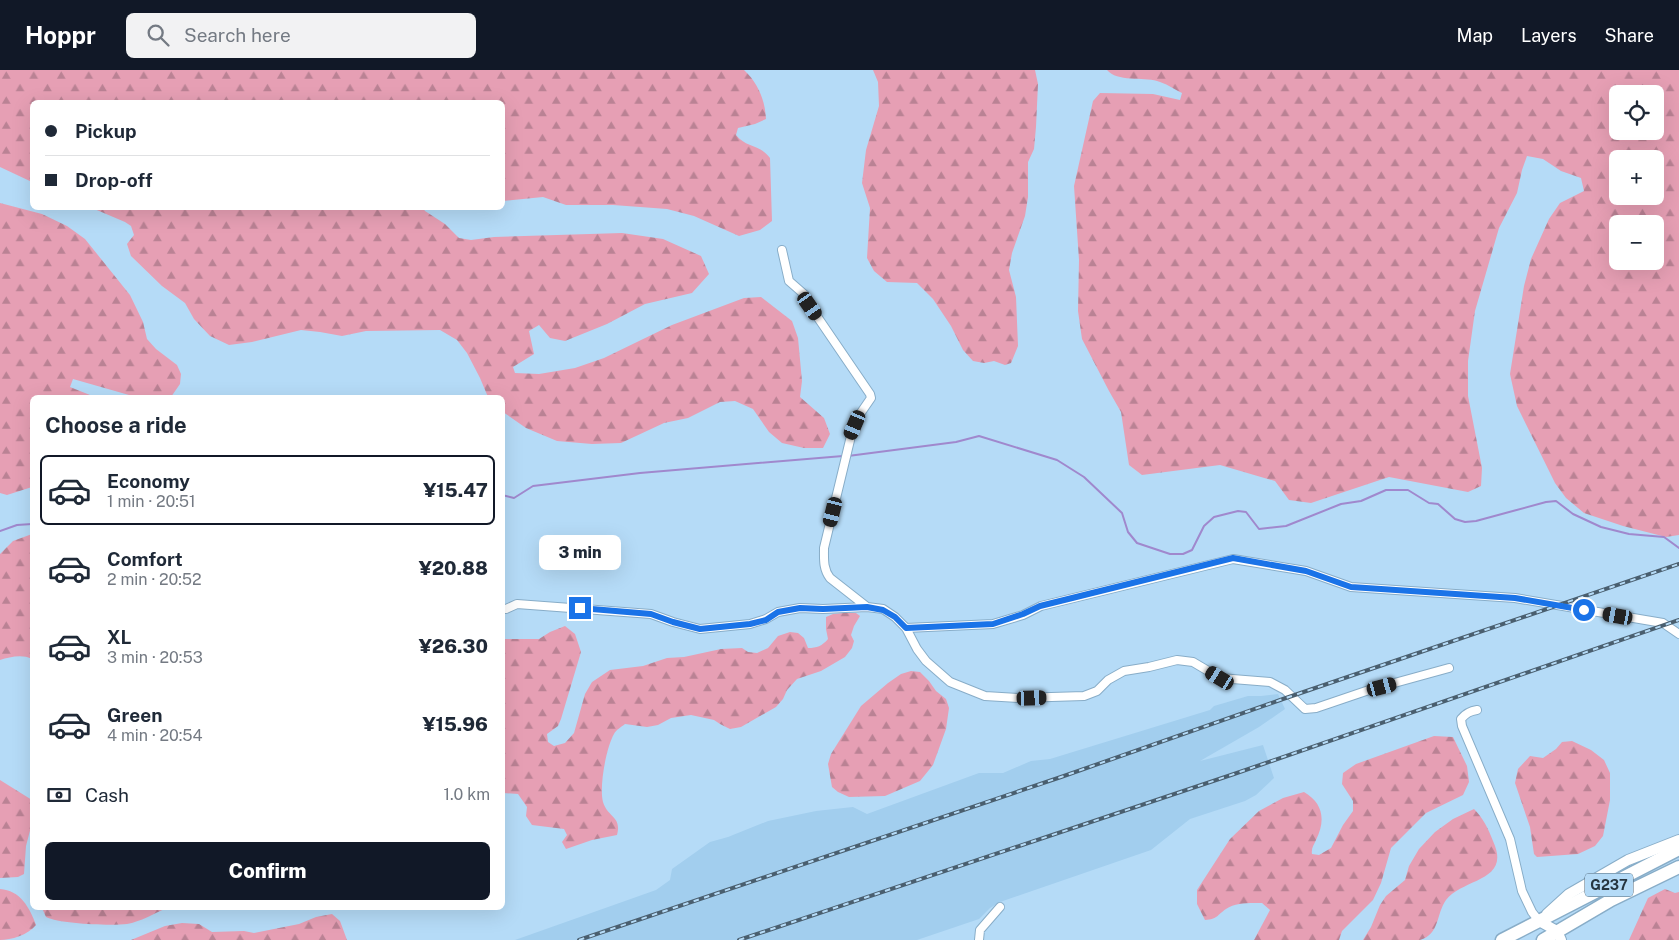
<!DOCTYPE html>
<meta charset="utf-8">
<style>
:root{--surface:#fff;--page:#f2f2f3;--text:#1f2937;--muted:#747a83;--line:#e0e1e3;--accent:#111827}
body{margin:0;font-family:"Public Sans",sans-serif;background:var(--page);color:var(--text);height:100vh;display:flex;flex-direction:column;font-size:19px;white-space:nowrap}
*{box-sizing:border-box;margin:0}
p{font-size:16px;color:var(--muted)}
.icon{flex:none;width:28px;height:28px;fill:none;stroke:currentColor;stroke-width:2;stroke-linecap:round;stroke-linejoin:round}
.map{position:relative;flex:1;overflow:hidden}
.drawer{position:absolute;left:30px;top:325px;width:475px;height:515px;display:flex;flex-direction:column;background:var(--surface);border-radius:8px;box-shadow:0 5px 20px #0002}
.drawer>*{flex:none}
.guide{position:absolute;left:30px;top:30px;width:475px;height:110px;border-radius:8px;box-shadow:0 5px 20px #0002;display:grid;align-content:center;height:110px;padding:0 15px;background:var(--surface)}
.controls{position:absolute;left:1609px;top:15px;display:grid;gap:10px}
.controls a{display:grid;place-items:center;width:55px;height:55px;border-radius:8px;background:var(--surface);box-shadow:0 5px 20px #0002;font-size:25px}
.end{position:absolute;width:22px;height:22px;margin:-11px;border:6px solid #1a73e8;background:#fff;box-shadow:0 0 0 2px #fff}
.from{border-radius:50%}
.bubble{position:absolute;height:35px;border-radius:8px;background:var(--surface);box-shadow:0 5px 20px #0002;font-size:16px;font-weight:800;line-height:35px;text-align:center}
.car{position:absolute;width:15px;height:30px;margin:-15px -8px;border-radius:6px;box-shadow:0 0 4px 1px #0007;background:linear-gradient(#222 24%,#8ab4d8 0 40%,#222 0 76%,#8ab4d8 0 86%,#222 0)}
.guide b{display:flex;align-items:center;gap:18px;height:48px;font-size:19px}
.guide b+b{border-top:1px solid var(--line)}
.guide i{width:12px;height:12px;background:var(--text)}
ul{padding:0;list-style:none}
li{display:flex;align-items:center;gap:15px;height:70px;margin:0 10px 8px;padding:0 5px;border:2px solid transparent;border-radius:8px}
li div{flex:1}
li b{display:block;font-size:19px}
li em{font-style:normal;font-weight:800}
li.selected{border-color:var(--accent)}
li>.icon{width:45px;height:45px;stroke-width:1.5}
h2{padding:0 15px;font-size:22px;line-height:60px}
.pay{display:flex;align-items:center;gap:12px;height:55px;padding:0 15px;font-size:19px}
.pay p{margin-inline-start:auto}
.primary-button{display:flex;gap:10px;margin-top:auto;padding:10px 15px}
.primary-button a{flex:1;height:58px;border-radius:8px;background:var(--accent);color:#fff;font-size:20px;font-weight:800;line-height:58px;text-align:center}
header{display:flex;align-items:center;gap:30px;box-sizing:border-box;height:70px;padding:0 25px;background:var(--accent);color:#fff}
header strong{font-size:24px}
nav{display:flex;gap:28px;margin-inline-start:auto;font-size:18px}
.search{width:350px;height:45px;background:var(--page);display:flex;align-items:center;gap:12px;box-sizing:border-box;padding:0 18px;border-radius:8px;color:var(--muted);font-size:19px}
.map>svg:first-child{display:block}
.built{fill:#a2ceee}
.forest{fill:url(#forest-firs);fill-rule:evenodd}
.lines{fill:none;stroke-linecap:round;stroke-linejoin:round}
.stream{stroke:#a088cd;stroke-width:2}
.minor-casing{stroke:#88adc8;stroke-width:10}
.secondary-casing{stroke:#88adc8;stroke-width:12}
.trunk-casing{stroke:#88adc8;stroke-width:15}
.minor{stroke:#fff;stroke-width:8}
.secondary{stroke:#fff;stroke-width:10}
.trunk{stroke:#fff;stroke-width:12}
.rail-casing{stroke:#4a5f6f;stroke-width:4}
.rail{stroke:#b5dbf7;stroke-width:2;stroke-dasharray:5.5;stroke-linecap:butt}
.route{stroke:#1a73e8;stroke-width:6}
.labels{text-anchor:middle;stroke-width:4;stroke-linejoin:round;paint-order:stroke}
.shield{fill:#b5dbf7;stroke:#516777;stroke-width:1}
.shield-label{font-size:14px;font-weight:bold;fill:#263540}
</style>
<header>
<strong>Hoppr</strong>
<div class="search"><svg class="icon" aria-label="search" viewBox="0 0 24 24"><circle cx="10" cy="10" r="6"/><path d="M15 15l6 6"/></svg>Search here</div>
<nav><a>Map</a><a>Layers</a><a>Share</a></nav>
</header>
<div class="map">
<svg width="1679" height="870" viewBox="0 0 1679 870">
<defs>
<pattern id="forest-firs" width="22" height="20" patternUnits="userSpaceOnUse" patternTransform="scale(1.25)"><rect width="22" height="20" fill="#e69fb4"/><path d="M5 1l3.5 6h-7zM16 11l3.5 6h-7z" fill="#ba8294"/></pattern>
</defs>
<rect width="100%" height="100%" fill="#b5dbf7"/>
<!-- built -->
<path class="built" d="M 1278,624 L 1285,639 L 1259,657 L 1200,691 L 1263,675 L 1274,708 L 1256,725 L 1245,731 L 1190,749 L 1151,780 L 1000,832 L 990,838 L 979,849 L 917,870 L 515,870 L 656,820 L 670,810 L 672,799 L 710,772 L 728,767 L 768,751 L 816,741 L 853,737 L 867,744 L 979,703 L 1003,703 L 1031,691 L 1050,689 L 1210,640 L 1214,636 L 1248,626 L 1261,626 Z"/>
<!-- forest -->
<path class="forest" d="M 0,0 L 744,0 C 758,13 765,30 766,49 L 755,54 L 738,58 L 736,65 C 746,78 760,74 770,88 L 772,151 L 760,160 L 739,166 L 694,146 L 667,139 L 613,135 L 566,135 L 543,127 L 503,131 L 502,32 L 32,32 L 32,112 L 0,97 Z
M 873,0 L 1035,0 L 1038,14 L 1036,57 L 1034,79 L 1028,92 L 1028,127 L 1025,146 L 1012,183 L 1009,200 L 1016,227 L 1018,276 L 1011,293 L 1005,295 L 994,291 L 984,293 L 973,291 L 963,280 L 951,256 L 933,229 L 917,213 L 887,212 L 874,201 L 867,188 L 870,138 L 862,113 L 866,80 L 879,36 L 878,12 Z
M 1107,0 L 1679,0 L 1679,465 L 1666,467 L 1623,456 L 1584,443 L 1566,428 L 1555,413 L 1517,336 L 1510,304 L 1524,216 L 1531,189 L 1549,149 L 1560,133 L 1584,121 L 1581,108 L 1561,101 L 1543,89 L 1527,86 L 1522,100 L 1517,123 L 1499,158 L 1475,241 L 1468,291 L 1468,326 L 1482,398 L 1481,416 L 1468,422 L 1389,407 L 1311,433 L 1289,430 L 1275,411 L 1220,395 L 1142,405 L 1129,395 L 1121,342 L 1109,321 L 1082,269 L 1078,241 L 1079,190 L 1074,116 L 1093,31 L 1100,23 L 1153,24 L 1180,30 L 1182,23 C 1174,19 1165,13 1157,11 C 1143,7 1117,12 1107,0 ZM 1618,24 L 1655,24 L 1655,61 L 1618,61 ZM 1618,89 L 1655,89 L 1655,126 L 1618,126 ZM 1618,154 L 1655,154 L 1655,191 L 1618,191 Z
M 0,133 L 42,144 L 67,156 L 85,169 L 130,225 L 143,252 L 147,269 L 156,279 L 177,295 L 181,304 L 180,314 L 171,327 L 136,327 L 73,309 L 70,317 L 95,327 L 32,328 L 32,417 L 7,425 L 0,423 Z
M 92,138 L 423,138 L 425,141 L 445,154 L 459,168 L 471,170 L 494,167 L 622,163 L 663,169 L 701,186 L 709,204 L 692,223 L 645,234 L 607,254 L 565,271 L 550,268 L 539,255 L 529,261 L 534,284 L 513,297 L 515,303 L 539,304 L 575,298 L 604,288 L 672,255 L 744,228 L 761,227 L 792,251 L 798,268 L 802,311 L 800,327 L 824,348 L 830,364 L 823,378 L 804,378 L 782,373 L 769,362 L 753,339 L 735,331 L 720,332 L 688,348 L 664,353 L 621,373 L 592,374 L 557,371 L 526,358 L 503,342 L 502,328 L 488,327 L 480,308 L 467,283 L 457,270 L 440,260 L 366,261 L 342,266 L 320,262 L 301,260 L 252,272 L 229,275 L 210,266 L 194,249 L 185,233 L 162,216 L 131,186 L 127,174 L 134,165 L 131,156 L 125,152 Z
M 32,464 L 32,589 C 22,584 10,587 0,590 L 0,484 L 13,471 Z
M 843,543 L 856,543 L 860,546 L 854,556 L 851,565 L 854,571 L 852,578 L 845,587 L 821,601 L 797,609 L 787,620 L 783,629 L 776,637 L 741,657 L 730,659 L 720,654 L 714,650 L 691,645 L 671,648 L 658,655 L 647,657 L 625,654 C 621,657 616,660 614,664 C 606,678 599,717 603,732 C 608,748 622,746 617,765 L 592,770 L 566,779 L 562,772 L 567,765 L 564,759 L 532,755 L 526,746 L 527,737 L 518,724 L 503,723 L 503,569 L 539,569 L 550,562 L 565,556 L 575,564 L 581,582 L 561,649 L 558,656 L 547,664 L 548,672 L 554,676 L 565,673 L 574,663 L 585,624 L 592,612 L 610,600 L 643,596 L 667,588 L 684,587 L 721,579 L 742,578 L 748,582 L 757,583 L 768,578 L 778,566 L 790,562 L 798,563 L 804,568 L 808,578 C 817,578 822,576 828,569 L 826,559 L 826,547 L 833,544 Z
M 911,601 L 920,602 L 929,611 L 936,621 L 946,629 L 949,638 L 946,659 L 933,695 L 920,711 L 885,726 L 849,727 L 838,722 L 832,717 L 828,694 L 831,684 L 861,636 L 888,613 L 901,604 Z
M 1434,666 L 1453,667 L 1467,696 L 1469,712 L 1463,725 L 1426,743 L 1391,778 L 1381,813 L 1373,830 L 1342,861 L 1339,870 L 1254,870 L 1270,840 L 1262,833 C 1251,833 1236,832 1226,839 C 1217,845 1218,849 1205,850 L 1197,834 L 1197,820 L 1230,769 L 1259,741 L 1283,728 L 1304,722 C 1323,733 1326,750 1316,770 C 1314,775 1311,778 1312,784 L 1319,785 L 1331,778 L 1343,755 L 1353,741 L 1353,731 L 1342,714 L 1343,703 L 1356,694 Z
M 1572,671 L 1591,680 L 1604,690 L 1610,703 L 1610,730 L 1603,766 L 1595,776 L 1578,784 L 1537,787 L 1534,784 L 1530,757 L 1515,713 L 1518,699 L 1530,686 L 1543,688 L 1556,679 L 1562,672 Z
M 0,710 L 32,730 L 32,753 L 26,776 L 24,804 L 18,807 L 0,808 Z
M 1474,739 C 1483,748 1488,758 1493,771 C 1512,812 1463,808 1446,830 C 1436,844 1440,864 1420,870 C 1414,870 1407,870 1401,870 C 1388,870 1376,870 1363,870 L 1371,857 L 1380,835 L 1386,826 L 1405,810 L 1409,796 L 1419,779 L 1435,762 L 1453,749 Z
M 0,819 C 20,820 30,838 36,855 C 28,865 11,870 0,870 Z
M 1665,819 L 1675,823 L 1679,822 L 1679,870 L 1629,870 L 1648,828 Z
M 42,838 L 167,838 C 155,843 140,852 127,854 C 111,856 60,854 46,847 Z
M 332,844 L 340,851 L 347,870 L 131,870 L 165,856 L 182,853 L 199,854 L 212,862 L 244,861 L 254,863 L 299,854 L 316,847 Z"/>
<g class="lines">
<!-- stream -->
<path class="stream" d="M 848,386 L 956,372 L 979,366 L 1057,390 L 1084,407 L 1122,443 L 1128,462 L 1137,473 L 1170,484 L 1183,484 L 1192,480 L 1204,456 L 1214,447 L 1238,441 L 1246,442 L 1259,459 L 1286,456 L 1341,434 L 1361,431 L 1386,420 L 1408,420 L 1429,433 L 1438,434 L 1455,449 L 1465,452 L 1476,451 L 1546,432 L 1556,431 L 1573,444 L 1601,457 L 1629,464 L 1664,467 L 1679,478
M 502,425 L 514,428 L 533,416 L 640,403 L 843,386
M 0,461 L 17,455 L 32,454"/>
<!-- minor casing -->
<g class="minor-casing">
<path id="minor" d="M 782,180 L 789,211 L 805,225 L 810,236 L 870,324 L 871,328 L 860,344 L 851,366 L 824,478 C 824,489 823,499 830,508 L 867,537 L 883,539 L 895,547 L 906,558 L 917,579 L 926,591 L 950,612 L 985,626 L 1019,628 L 1084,626 L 1097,621 L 1108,610 L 1124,601 L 1149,597 L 1177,590 L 1193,592 L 1220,608 L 1270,612 L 1285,620 L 1305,639 L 1316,638 L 1369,620 L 1449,598
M 502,539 L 506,539 L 517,534 L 651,544 L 673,552 L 700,559 L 750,554 L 766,549 L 778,542 L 800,538 L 823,539 L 867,537
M 906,558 L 993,554 L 1023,545 L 1041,536 L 1233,489 L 1306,501 L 1351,517 L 1515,528 L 1663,553 L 1679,564
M 1477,640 C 1470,641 1466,643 1461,649 L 1462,656 L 1510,769 L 1522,821 L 1532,842 L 1539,851
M 979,870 L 980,860 L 1000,837"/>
</g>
<!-- secondary casing -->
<g class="secondary-casing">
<path id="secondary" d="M 1547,844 L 1569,824 L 1628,790 L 1679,770
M 1539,851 L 1557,861 L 1561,870"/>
</g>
<!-- trunk casing -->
<g class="trunk-casing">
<path id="trunk" d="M 1502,870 L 1679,779
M 1543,870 L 1611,830 L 1679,797"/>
</g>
<!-- minor -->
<use href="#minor" class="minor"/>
<!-- secondary -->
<use href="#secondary" class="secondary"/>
<!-- trunk -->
<use href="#trunk" class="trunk"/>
<!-- rail casing -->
<g class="rail-casing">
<path id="rail" d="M 579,870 L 1061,707 L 1283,629 L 1679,494
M 739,870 L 1234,704 L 1679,550"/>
</g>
<!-- rail -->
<use href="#rail" class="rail"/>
</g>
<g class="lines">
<!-- route -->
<path class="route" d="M 580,538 L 651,544 L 673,552 L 700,559 L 750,554 L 766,550 L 778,542 L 800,538 L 823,539 L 867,537 L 883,540 L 895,547 L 906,558 L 993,554 L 1023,544 L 1040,536 L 1233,488 L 1306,501 L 1351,517 L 1515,528 L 1584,540"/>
</g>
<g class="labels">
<!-- shield labels -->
<rect class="shield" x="1585" y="803.5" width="48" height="23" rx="4"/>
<g class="shield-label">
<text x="1609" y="820">G237</text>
</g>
</g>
</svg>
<div class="controls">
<a><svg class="icon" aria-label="locate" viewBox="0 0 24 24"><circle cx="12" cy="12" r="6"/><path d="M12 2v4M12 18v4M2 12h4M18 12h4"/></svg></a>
<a>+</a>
<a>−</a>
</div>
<i class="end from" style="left:1584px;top:540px"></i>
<i class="end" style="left:580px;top:538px"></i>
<div class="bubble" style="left:539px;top:465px;width:82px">3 min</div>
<i class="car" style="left:810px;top:236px;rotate:145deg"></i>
<i class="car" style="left:855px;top:355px;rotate:203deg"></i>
<i class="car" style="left:833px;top:442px;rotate:194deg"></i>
<i class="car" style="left:1618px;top:546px;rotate:280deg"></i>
<i class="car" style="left:1220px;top:608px;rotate:301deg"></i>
<i class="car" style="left:1382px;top:617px;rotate:75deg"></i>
<i class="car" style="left:1032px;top:628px;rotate:88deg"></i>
<div class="guide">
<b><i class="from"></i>Pickup</b>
<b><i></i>Drop-off</b>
</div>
<section class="drawer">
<h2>Choose a ride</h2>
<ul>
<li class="selected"><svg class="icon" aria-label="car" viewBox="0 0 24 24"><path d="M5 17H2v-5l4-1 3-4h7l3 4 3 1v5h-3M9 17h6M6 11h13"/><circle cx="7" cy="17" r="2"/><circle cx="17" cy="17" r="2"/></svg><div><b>Economy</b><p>1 min · 20:51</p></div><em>¥15.47</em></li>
<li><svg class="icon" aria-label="car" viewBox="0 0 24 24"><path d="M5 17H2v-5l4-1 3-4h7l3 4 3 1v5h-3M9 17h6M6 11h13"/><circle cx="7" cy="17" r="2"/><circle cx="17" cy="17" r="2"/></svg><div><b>Comfort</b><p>2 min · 20:52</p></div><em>¥20.88</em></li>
<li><svg class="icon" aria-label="car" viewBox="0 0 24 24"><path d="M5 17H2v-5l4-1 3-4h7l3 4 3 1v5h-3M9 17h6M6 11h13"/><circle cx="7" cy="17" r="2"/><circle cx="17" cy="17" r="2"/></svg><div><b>XL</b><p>3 min · 20:53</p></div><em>¥26.30</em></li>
<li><svg class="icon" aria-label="car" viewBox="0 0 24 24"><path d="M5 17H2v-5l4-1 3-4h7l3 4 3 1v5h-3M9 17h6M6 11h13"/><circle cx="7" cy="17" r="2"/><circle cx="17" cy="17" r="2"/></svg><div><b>Green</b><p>4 min · 20:54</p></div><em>¥15.96</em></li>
</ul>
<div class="pay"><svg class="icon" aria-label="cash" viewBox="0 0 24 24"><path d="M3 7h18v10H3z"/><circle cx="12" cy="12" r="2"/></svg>Cash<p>1.0 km</p></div>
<div class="primary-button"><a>Confirm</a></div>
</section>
</div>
